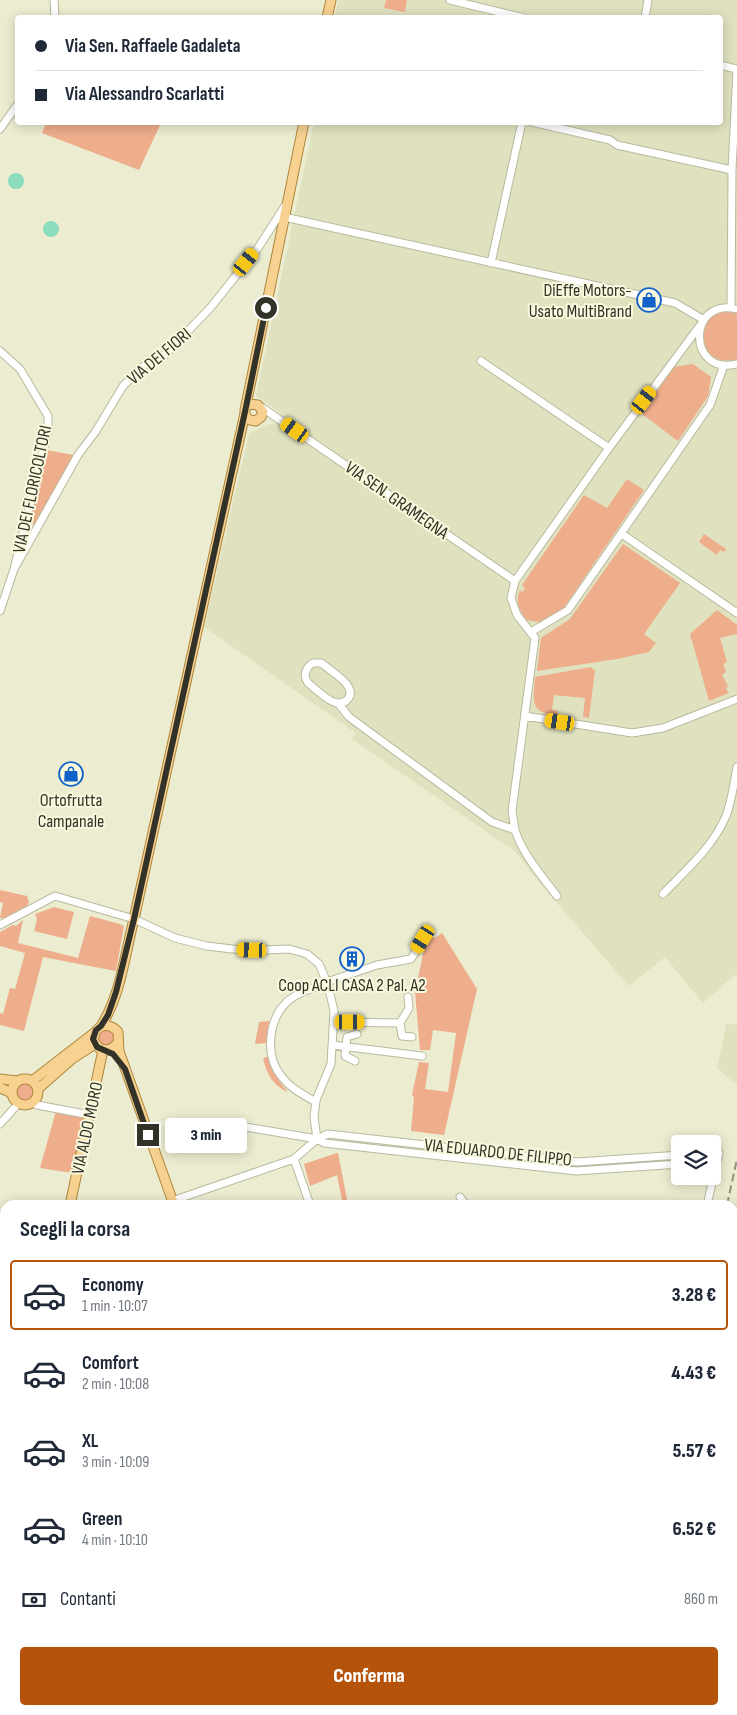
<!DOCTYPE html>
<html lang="it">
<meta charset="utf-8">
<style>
:root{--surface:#fff;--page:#f6f6f7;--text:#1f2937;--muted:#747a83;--line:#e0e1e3;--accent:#b45309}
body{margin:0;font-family:"Sofia Sans Condensed",sans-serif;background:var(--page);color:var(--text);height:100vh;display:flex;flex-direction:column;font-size:19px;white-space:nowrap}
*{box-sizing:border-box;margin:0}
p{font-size:16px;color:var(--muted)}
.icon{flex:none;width:28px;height:28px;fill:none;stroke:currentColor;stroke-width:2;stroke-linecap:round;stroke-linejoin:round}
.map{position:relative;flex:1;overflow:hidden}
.drawer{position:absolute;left:0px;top:1200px;width:738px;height:515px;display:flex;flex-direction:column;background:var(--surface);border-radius:15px 15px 0 0;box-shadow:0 2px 12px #0003}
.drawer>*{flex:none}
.hud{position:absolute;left:15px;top:15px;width:708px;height:110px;border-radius:5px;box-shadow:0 2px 12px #0003;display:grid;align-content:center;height:110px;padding:0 20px;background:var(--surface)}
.fabs{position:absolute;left:671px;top:1135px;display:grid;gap:10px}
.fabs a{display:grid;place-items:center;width:50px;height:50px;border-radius:5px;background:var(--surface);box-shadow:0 2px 12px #0003;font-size:25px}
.end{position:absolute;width:22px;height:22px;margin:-11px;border:6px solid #323228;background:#fff;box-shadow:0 0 0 2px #fff}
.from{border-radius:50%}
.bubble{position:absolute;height:35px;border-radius:5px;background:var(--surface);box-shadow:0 2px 12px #0003;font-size:16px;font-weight:800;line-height:35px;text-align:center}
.car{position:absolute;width:15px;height:30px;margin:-15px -8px;border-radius:6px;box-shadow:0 0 4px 1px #0007;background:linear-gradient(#f5c518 24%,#345 0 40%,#f5c518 0 76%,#345 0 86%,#f5c518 0)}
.hud b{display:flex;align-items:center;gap:18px;height:48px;font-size:19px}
.hud b+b{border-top:1px solid var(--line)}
.hud i{width:12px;height:12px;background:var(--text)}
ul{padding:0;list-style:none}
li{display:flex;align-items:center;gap:15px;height:70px;margin:0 10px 8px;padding:0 10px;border:2px solid transparent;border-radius:5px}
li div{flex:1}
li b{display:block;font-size:19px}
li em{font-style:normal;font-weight:800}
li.selected{border-color:var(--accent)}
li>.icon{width:45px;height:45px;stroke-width:1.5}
h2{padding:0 20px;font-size:22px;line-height:60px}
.pay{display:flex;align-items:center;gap:12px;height:55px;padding:0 20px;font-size:19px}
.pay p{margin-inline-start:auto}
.cta{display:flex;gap:10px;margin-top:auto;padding:10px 20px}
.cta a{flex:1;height:58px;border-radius:5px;background:var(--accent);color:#fff;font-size:20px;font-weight:800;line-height:58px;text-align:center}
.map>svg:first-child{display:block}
.built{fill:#e0e1bf}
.green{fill:#eead8b}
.water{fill:#8cdcbe}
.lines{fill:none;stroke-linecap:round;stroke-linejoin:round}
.minor-casing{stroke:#b9b99f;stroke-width:9}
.major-casing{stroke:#ae863c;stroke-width:11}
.minor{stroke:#fff;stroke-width:7}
.major{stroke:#f6d190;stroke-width:9}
.rail{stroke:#91917e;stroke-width:2;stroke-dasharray:8 4;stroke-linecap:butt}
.route{stroke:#323228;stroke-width:6}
.labels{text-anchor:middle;stroke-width:4;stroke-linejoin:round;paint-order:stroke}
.poi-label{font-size:18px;fill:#323228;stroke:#f8f9dd}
.street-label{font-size:18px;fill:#323228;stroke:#f8f9dd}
</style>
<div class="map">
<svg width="737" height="1715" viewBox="0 0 737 1715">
<rect width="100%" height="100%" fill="#ebecd0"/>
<!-- built -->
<path class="built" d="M 338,0 L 737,0 L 737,973 L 703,1003 L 665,957 L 629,986 L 531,873 L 516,852 L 352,739 L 356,733 L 204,627 L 249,434 L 266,425 L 276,423 L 280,413 L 256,396 L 314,123 L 720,122 L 720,18 L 335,17 Z
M 727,1023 L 737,1025 L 737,1085 L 717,1068 Z
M 737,1219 L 737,1303 L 733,1305 L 732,1238 Z
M 737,1317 L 737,1548 L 732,1545 L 732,1319 Z
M 737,1656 L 737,1715 L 671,1715 L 673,1710 L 732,1710 L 733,1658 Z"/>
<!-- green -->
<path class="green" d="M 386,0 L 407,0 L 405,12 L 384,8 Z
M 46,123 L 46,122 L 161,123 L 139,170 L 42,133 Z
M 720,311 L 737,312 L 737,359 C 703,369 688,327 720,311 Z
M 693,364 L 711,377 L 708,396 L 678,441 L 642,414 L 673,367 Z
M 46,450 L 74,455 L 35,525 L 28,523 Z
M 627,479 L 644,490 L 563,609 L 539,622 L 527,620 C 519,611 515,601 520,590 L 522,592 L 525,588 L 522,585 L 584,495 L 607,508 Z
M 704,534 L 726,549 L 724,552 L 720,550 L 717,555 L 699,542 Z
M 623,544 L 680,583 L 644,634 L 656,643 L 649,652 L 617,659 L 537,671 L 541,638 L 570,619 Z
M 717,610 L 737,625 L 737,634 L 720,638 L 727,662 L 723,664 L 726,672 L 722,675 L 728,686 L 726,689 L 729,693 L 709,701 L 690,634 Z
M 591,667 L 592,669 L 595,670 L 589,718 L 583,717 L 585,698 L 554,695 L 552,710 L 558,711 L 557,716 C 528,712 534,700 535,677 Z
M 0,890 L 27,896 L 29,902 L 27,906 L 4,918 L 0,918 L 3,903 L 0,902 Z
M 54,907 L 74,912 L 67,939 L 34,931 L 37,919 L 35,914 Z
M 90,916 L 120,924 L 124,926 L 116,971 L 43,957 L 24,1031 L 0,1025 L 0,1013 L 3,1014 L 10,988 L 15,989 L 25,953 L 0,946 L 0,932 L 13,925 L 16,926 L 23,920 L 18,943 L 78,958 Z
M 442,933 L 477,989 L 444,1135 L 411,1131 L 414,1097 L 412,1095 L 419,1062 L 429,1063 L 425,1089 L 448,1092 L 456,1033 L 433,1030 L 430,1050 L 420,1050 L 415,992 L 427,936 L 435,938 Z
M 269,1021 L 266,1043 L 255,1044 L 259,1022 Z
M98 1038a8 8 0 1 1 16 0a8 8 0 1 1-16 0Z
M 268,1057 C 270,1071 279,1081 288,1092 C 273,1086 266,1073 263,1058 Z
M17 1092a8 8 0 1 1 16 0a8 8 0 1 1-16 0Z
M 56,1111 L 84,1116 L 72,1173 L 40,1168 Z
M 337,1153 L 338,1153 L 348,1205 L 343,1205 L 337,1175 L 310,1186 L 304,1164 Z
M 733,1545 L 737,1548 L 737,1655 L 733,1658 Z
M 0,1686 L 5,1693 L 5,1710 L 14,1710 L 14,1715 L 0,1715 Z
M 149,1710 L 217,1710 L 211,1715 L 155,1715 Z"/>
<!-- water -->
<path class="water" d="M8 181a8 8 0 1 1 16 0a8 8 0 1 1-16 0Z
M43 229a8 8 0 1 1 16 0a8 8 0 1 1-16 0Z"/>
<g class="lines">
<!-- minor casing -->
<g class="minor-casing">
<path id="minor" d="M 54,0 L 55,18
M 450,0 L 524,18
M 645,18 L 648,0
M 720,65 L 737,69
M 532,122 L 610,140 L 617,145 L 732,170
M 0,129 L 18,104
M 284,217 L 675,303 L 704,320 L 609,448 L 515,581 L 511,598 L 517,615 L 535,638 L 512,811 C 513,817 514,824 515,830 C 523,855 542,876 557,896
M 491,263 L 522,122
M 731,307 L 732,170 L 737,69
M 737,309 C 687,297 687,376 737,364
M 0,351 L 20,369 L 48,416 L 48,431 L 14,569 L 0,611
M 481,361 L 609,448
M 261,407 L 515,581
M 622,534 L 737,613
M 14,569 L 78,455 L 96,431 L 123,386 L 148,362 L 165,355 L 211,307 L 258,248 L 285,206
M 531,632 L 568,610 L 710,405 L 724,365
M 313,663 L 321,663 L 324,665 C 332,672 361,688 346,701 C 342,703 338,704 334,702 C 325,699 316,689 308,683 C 303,676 305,668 313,663 Z
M 338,703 L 349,717 L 492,822 L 515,830
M 525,716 L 632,733 L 663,728 L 737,699
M 663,894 C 686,870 713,847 726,816 C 732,800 734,783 737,767
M 0,925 L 55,896 L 134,919 L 175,938 L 207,946 L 232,949 L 265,950 L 289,949 L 307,954 L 319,964 L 328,985 L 334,1011 L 331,1064 L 316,1100 L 314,1117 L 317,1139
M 327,982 L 377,965 L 411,959 L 423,939
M 334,1022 L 400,1023 L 409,1008 L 408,997
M 400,1023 L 402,1036 L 412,1037
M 332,1045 L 422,1056
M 355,1061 L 345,1056 L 347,1037 L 357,1034
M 316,1102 C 304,1095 291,1089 282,1077 C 264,1056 268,1018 289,1000 C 301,991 314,987 328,985
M 33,1103 L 37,1105 L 90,1115
M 0,1124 L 18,1104
M 240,1126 L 317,1139 L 324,1143 L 576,1171 L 680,1164
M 294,1159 L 310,1205
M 460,1197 L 466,1205
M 172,1201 L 294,1159 L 317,1139 L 328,1134 L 577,1162 L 680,1155
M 707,1205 L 719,1153 L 712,1153
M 0,1232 L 5,1233
M 0,1293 L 5,1295
M 732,1314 L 737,1311
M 0,1353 L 5,1355
M 0,1459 L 5,1455
M 0,1560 L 5,1561
M 3,1621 L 5,1611
M 0,1672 L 5,1668
M 368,1710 L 370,1715
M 450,1710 L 454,1715
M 214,1715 L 220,1710
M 265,1715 L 270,1710
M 409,1715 L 415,1710
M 432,1715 L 439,1710
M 544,1715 L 547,1710"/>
</g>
<!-- major casing -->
<g class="major-casing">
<path id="major" d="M 327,18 L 331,0
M 246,407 L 250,404 L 258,405 L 263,412 L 261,417 L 256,421 L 250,420 L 245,416 L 245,410 L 304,122
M 101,1026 C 121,995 125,954 134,919 L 245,413
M 117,1044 L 110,1050 L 100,1049 L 94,1042 C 92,1026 108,1020 118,1032 L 119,1051 L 174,1205
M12 1092a13 13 0 1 1 26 0a13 13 0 1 1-26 0Z
M 0,1079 L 17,1081
M 32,1081 L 94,1033
M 0,1088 L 12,1093
M 38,1089 L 72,1059 L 95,1044
M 70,1205 L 103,1050
M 0,1526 L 5,1502
M 0,1676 L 5,1683
M 20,1710 L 20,1715
M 349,1710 L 349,1715"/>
</g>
<!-- minor -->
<use href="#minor" class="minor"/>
<!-- major -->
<use href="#major" class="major"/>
<!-- rail -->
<path class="rail" d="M 727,1205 L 737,1159
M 605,1715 L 607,1710"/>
</g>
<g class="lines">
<!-- route -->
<path class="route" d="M 148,1135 L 125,1069 L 113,1054 L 97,1047 L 93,1039 L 96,1030 L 101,1026 L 108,1015 L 116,992 L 134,919 L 246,407 L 266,308"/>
</g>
<!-- icons -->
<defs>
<g id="shop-ring" transform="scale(1.25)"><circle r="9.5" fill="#f8f9dd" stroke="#1261cb" stroke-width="1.5"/><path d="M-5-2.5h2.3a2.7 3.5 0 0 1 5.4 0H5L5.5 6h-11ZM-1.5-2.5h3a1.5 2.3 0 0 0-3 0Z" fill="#1261cb"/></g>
<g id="building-ring" transform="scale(1.25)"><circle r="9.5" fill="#f8f9dd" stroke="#1261cb" stroke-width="1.5"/><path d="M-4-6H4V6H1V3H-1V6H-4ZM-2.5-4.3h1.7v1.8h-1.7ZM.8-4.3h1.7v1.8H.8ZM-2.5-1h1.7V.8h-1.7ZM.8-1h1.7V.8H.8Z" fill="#1261cb"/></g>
</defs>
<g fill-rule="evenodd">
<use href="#shop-ring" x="649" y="300"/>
<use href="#shop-ring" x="71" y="774"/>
<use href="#building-ring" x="352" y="959"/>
</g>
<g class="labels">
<!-- poi labels -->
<g class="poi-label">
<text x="632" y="296" text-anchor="end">DiEffe Motors-<tspan x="632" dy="21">Usato MultiBrand</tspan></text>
<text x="71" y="806">Ortofrutta<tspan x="71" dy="21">Campanale</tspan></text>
<text x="352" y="991">Coop ACLI CASA 2 Pal. A2</text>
</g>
<!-- street labels -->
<g class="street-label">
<text transform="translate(159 356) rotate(-40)" y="6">VIA DEI FIORI</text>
<text transform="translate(32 489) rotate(-78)" y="6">VIA DEI FLORICOLTORI</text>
<text transform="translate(397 500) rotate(35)" y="6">VIA SEN. GRAMEGNA</text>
<text transform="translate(87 1128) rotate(-78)" y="6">VIA ALDO MORO</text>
<text transform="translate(498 1152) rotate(6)" y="6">VIA EDUARDO DE FILIPPO</text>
</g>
</g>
</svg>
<div class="fabs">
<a><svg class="icon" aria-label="layers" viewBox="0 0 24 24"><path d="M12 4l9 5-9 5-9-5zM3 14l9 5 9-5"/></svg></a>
</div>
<i class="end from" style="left:266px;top:308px"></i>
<i class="end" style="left:148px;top:1135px"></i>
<div class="bubble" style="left:165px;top:1118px;width:82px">3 min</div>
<i class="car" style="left:246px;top:262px;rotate:38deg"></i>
<i class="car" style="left:644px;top:400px;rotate:37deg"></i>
<i class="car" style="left:295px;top:430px;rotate:305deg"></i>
<i class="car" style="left:560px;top:722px;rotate:279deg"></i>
<i class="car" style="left:423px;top:939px;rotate:212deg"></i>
<i class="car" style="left:252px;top:950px;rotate:272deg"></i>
<i class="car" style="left:350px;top:1022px;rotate:90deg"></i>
<div class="hud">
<b><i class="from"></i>Via Sen. Raffaele Gadaleta</b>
<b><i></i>Via Alessandro Scarlatti</b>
</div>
<section class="drawer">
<h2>Scegli la corsa</h2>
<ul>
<li class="selected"><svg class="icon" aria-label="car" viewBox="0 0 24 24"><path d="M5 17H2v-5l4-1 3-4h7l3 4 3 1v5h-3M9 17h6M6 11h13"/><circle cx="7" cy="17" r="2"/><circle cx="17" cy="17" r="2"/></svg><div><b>Economy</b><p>1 min · 10:07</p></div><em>3.28 €</em></li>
<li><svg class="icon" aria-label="car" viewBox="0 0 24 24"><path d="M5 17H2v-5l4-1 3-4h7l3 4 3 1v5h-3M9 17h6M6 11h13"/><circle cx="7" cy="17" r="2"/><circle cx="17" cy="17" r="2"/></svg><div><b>Comfort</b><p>2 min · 10:08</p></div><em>4.43 €</em></li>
<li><svg class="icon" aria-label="car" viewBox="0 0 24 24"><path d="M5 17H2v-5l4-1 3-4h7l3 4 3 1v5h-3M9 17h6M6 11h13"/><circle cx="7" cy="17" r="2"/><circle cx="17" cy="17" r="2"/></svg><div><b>XL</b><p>3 min · 10:09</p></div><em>5.57 €</em></li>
<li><svg class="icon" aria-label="car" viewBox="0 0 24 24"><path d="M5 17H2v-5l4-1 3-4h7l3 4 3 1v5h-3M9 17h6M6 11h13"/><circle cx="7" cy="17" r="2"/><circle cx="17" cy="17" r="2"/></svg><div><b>Green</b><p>4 min · 10:10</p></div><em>6.52 €</em></li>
</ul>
<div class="pay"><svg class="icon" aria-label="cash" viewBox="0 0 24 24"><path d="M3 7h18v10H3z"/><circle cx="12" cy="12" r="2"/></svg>Contanti<p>860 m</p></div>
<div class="cta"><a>Conferma</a></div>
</section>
</div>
